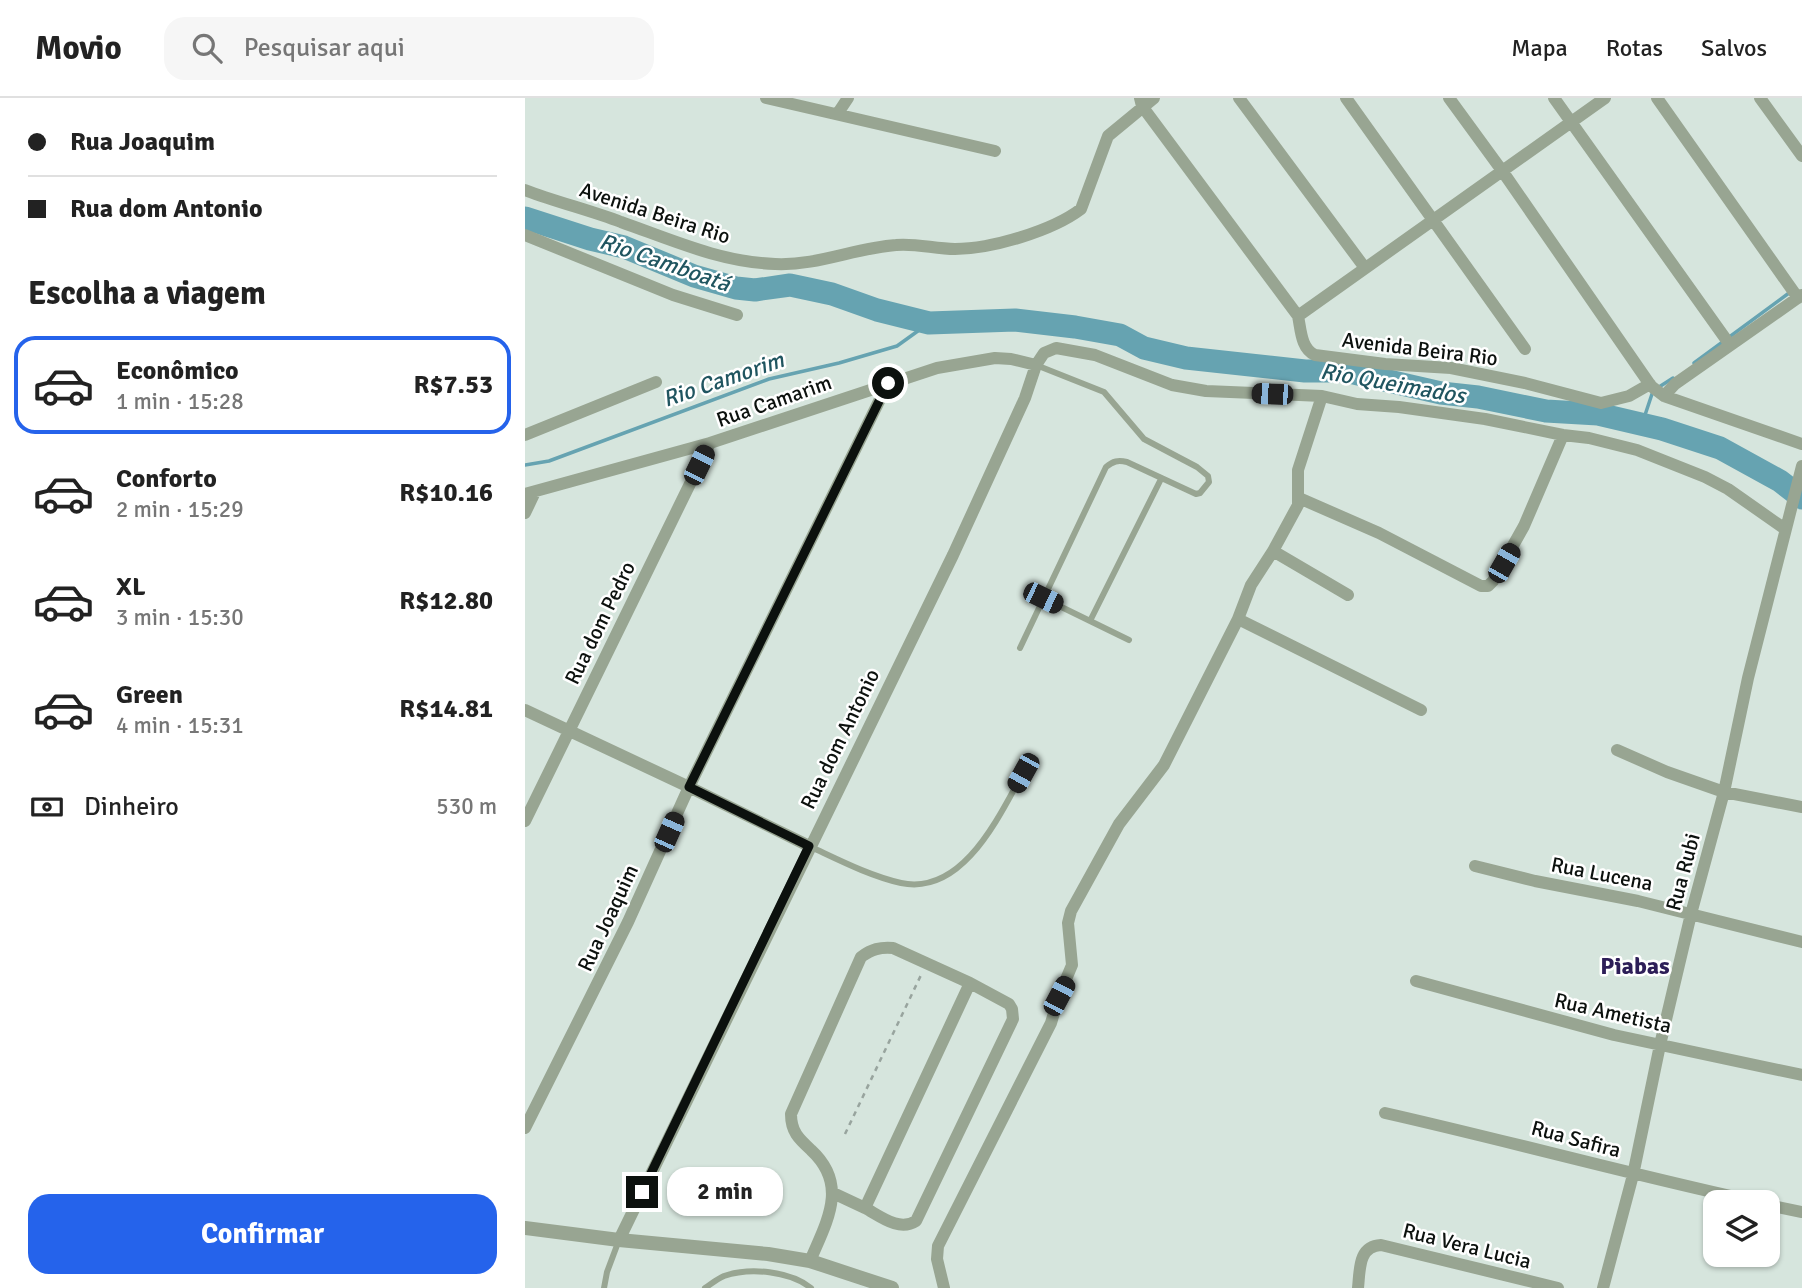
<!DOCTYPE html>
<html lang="pt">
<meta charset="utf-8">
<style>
:root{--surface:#fff;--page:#f6f6f6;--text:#222;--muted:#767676;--line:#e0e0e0;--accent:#2563eb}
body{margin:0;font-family:Signika,sans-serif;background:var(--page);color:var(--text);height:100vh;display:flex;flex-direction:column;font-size:26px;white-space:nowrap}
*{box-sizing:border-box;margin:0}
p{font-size:23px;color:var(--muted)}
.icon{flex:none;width:38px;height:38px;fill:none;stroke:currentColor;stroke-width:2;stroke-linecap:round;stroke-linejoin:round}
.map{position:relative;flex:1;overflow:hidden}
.panel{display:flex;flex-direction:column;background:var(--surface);width:525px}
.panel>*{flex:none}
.hud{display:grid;align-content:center;height:154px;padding:0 28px;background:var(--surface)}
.controls{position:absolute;left:1178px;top:1092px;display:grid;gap:14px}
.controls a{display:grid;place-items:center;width:77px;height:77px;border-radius:14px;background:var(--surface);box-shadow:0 2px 5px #0004;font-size:35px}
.end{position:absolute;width:32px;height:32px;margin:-16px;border:9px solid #0c110e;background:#fff;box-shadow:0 0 0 4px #fff}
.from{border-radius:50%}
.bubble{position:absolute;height:49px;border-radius:21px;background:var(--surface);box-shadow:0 2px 5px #0004;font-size:23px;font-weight:700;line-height:49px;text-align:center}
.car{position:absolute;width:21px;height:42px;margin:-21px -10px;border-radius:9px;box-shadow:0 0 5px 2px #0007;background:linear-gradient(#222 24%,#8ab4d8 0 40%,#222 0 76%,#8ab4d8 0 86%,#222 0)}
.hud b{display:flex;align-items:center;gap:24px;height:66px;font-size:26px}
.hud b+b{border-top:2px solid var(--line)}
.hud i{width:18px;height:18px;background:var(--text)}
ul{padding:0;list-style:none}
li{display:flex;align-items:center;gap:21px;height:98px;margin:0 14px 10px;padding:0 14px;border:4px solid transparent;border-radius:21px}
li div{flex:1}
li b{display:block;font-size:26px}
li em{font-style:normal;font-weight:700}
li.selected{border-color:var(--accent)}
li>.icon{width:63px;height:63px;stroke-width:1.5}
h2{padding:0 28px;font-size:32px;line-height:84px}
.pay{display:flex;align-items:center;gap:18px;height:77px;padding:0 28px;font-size:26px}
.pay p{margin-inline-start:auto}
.action{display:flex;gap:14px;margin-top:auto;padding:14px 28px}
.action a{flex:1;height:80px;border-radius:21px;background:var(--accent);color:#fff;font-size:28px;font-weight:700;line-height:80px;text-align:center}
header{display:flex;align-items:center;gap:42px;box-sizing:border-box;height:98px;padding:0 35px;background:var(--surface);border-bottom:2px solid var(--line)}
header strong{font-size:33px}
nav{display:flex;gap:38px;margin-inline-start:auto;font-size:24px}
.search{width:490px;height:63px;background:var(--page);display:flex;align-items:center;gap:18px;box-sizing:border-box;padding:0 24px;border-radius:21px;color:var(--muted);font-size:26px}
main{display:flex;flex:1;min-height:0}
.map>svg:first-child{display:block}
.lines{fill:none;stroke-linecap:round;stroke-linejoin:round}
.stream{stroke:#66a3b1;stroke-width:3.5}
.river{stroke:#66a3b1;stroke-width:23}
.path{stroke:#98a49e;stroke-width:2.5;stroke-dasharray:5 5;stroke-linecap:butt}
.service{stroke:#98a592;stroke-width:6}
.minor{stroke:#98a592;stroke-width:12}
.tertiary{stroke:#98a592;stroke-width:14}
.route{stroke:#0c110e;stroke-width:9}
.labels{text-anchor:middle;stroke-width:5;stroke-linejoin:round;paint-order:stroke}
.street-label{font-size:21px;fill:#0c110e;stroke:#fff}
.water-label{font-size:23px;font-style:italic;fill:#205560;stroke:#fff}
.quarter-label{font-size:24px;font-weight:bold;fill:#2d1e58;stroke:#fff}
</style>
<header>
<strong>Movio</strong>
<div class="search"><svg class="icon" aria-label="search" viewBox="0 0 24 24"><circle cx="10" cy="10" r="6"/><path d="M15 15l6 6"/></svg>Pesquisar aqui</div>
<nav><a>Mapa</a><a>Rotas</a><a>Salvos</a></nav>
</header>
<main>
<section class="panel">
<div class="hud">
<b><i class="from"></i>Rua Joaquim</b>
<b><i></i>Rua dom Antonio</b>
</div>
<h2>Escolha a viagem</h2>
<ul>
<li class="selected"><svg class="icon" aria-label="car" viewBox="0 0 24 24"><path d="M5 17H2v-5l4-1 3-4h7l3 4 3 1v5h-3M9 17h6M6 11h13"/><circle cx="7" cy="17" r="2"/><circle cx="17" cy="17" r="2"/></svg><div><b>Econômico</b><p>1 min · 15:28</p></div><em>R$7.53</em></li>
<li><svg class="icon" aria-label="car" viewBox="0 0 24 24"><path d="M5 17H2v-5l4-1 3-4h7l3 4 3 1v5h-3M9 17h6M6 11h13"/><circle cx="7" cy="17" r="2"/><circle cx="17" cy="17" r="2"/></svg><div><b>Conforto</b><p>2 min · 15:29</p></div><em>R$10.16</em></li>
<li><svg class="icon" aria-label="car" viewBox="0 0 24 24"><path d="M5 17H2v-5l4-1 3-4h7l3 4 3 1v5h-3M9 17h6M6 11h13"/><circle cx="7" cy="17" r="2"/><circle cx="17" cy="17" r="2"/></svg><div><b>XL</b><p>3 min · 15:30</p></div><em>R$12.80</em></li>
<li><svg class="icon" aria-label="car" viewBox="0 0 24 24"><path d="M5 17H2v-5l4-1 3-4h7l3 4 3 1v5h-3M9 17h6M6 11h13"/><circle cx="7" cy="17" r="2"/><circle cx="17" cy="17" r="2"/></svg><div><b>Green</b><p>4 min · 15:31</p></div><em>R$14.81</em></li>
</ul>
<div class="pay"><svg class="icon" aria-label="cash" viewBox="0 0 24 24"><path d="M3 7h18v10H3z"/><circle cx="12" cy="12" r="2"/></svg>Dinheiro<p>530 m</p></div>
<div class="action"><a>Confirmar</a></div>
</section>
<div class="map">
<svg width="1277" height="1190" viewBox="0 0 1277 1190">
<rect width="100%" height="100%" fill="#d6e5dd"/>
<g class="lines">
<!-- stream -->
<path class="stream" d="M 1169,265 L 1264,195
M 1134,289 L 1148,280
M 1117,326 L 1128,293
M 0,367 L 24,363 L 244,281 L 314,265 L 372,248 L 404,225"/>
<!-- river -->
<path class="river" d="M 0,120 L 65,141 L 99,149 L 169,178 L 211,190 L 230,192 L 265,187 L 307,196 L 352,212 L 404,225 L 490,222 L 550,229 L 595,237 L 619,250 L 661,260 L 780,273 L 820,273 L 916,295 L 953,299 L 1021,313 L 1073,316 L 1137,331 L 1195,350 L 1255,383 L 1277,400"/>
<!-- path -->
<path class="path" d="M 320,1036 L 397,875"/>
<!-- service -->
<path class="service" d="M 518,500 L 604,542
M 565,523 L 636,381
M 495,550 L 581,369 C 588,363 593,362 602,364 L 671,396 L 675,395 L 684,384 L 683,378 L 672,369 L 619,341 L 579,294 L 511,267
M 286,749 C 314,762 345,778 376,785 C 438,798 474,718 498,675
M 79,1190 L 82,1174 L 94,1142
M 180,1190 C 186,1186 192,1181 199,1178 C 225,1169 265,1173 286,1190"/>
<!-- minor -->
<path class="minor" d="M 241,0 L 470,53
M 615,0 L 617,8 L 773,218
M 714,0 L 840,170
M 821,0 L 1000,251
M 924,0 L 978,74 L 1126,288 L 1139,298 L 1277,346
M 1029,0 L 1205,247
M 1080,0 L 773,218 C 776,232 776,251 790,257 L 860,266 L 926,270 L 1000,285 L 1076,305 L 1104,298 L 1125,286
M 1132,0 L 1273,200
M 1235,0 L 1277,58
M 313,15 L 323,0
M 0,92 C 31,104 65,112 96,124 C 147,142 195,164 250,166 C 292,168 330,150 371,147 C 391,145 410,151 430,151 C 466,151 527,133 556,111 L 583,38 L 629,0
M 0,137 L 148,197 L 212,217
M 1139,298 L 1150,286 L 1277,197
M 0,337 L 131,284
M 0,396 L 185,345 L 412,270 L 470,260 L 486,261 L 511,267
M 774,400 L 854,435 L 956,488 L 963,488 L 968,483 L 999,428 L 1038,337
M 0,415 L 10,394
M 748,453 L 823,497
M 713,521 L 896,612
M 0,612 L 164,689 L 284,748
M 1092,652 L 1142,674 L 1199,694 L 1277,709
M 0,723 L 185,345
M 950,768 L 1010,783 L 1113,803 L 1277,844
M 891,883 L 1089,937 L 1277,977
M 860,1015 C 984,1043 1107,1077 1232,1104
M 0,1030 L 103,824 L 164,689 L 363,285
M 1242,1107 L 1277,1114
M 340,1110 C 355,1118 374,1134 391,1123 L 488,921 L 487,911 L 484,906 L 445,885
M 94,1142 L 428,457 L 500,300 L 511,267 L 519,255 L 531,250 L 570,257 L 647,287 L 681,293 L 797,298 L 832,306 L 874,309 L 960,321 L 1038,337 L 1064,340 L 1112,352 L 1180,379 L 1203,391 L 1260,431
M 285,1163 C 302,1123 324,1087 286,1052 C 274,1041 266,1034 266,1016 L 336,859 C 347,851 355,849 368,850 L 445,885 L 340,1110 L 308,1095
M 419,1190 L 412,1161 L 413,1148 L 526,925 L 534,898 L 547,867 L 543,825 L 546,813 L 594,726 L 639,667 L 713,521 L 726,487 L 748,453 L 773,407 L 773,372 L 797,298
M 833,1190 C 835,1172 833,1148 856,1147 L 1033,1190
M 1078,1190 L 1108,1077 L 1135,947 L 1166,816 L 1199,694 L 1223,580 L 1277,368"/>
<!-- tertiary -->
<path class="tertiary" d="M 0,1130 L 94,1142 L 243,1156 L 285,1163 L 367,1190"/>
</g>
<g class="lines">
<!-- route -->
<path class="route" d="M 117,1094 L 284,748 L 164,689 L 363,285"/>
</g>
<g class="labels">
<!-- street labels -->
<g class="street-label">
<text transform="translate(130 115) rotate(18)" y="7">Avenida Beira Rio</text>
<text transform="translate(895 251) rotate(7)" y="7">Avenida Beira Rio</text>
<text transform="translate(249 303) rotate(-19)" y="7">Rua Camarim</text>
<text transform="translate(75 525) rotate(-64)" y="7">Rua dom Pedro</text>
<text transform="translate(315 641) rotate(-64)" y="7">Rua dom Antonio</text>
<text transform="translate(1158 774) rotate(-75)" y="7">Rua Rubi</text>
<text transform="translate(1077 776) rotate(11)" y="7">Rua Lucena</text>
<text transform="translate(83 820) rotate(-65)" y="7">Rua Joaquim</text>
<text transform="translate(1088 915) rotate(13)" y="7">Rua Ametista</text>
<text transform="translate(1051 1041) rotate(15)" y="7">Rua Safira</text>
<text transform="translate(942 1148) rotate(14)" y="7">Rua Vera Lucia</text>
</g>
<!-- water labels -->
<g class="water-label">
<text transform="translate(140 164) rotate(19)" y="8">Rio Camboatá</text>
<text transform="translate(198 281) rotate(-19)" y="8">Rio Camorim</text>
<text transform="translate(868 285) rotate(10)" y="8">Rio Queimados</text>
</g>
<!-- quarter labels -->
<g class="quarter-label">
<text x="1110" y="876">Piabas</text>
</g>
</g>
</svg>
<div class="controls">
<a><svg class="icon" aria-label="layers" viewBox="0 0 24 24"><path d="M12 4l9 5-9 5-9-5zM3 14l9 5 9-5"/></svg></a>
</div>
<i class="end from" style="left:363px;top:285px"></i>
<i class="end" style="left:117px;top:1094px"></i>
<div class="bubble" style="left:142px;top:1069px;width:116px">2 min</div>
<i class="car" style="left:747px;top:296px;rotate:272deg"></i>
<i class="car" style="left:174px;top:367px;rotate:26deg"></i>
<i class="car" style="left:979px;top:465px;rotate:30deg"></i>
<i class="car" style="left:518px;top:500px;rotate:116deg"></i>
<i class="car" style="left:498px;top:675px;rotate:209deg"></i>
<i class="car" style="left:144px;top:734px;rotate:24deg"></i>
<i class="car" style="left:534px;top:898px;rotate:28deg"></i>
</div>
</main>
